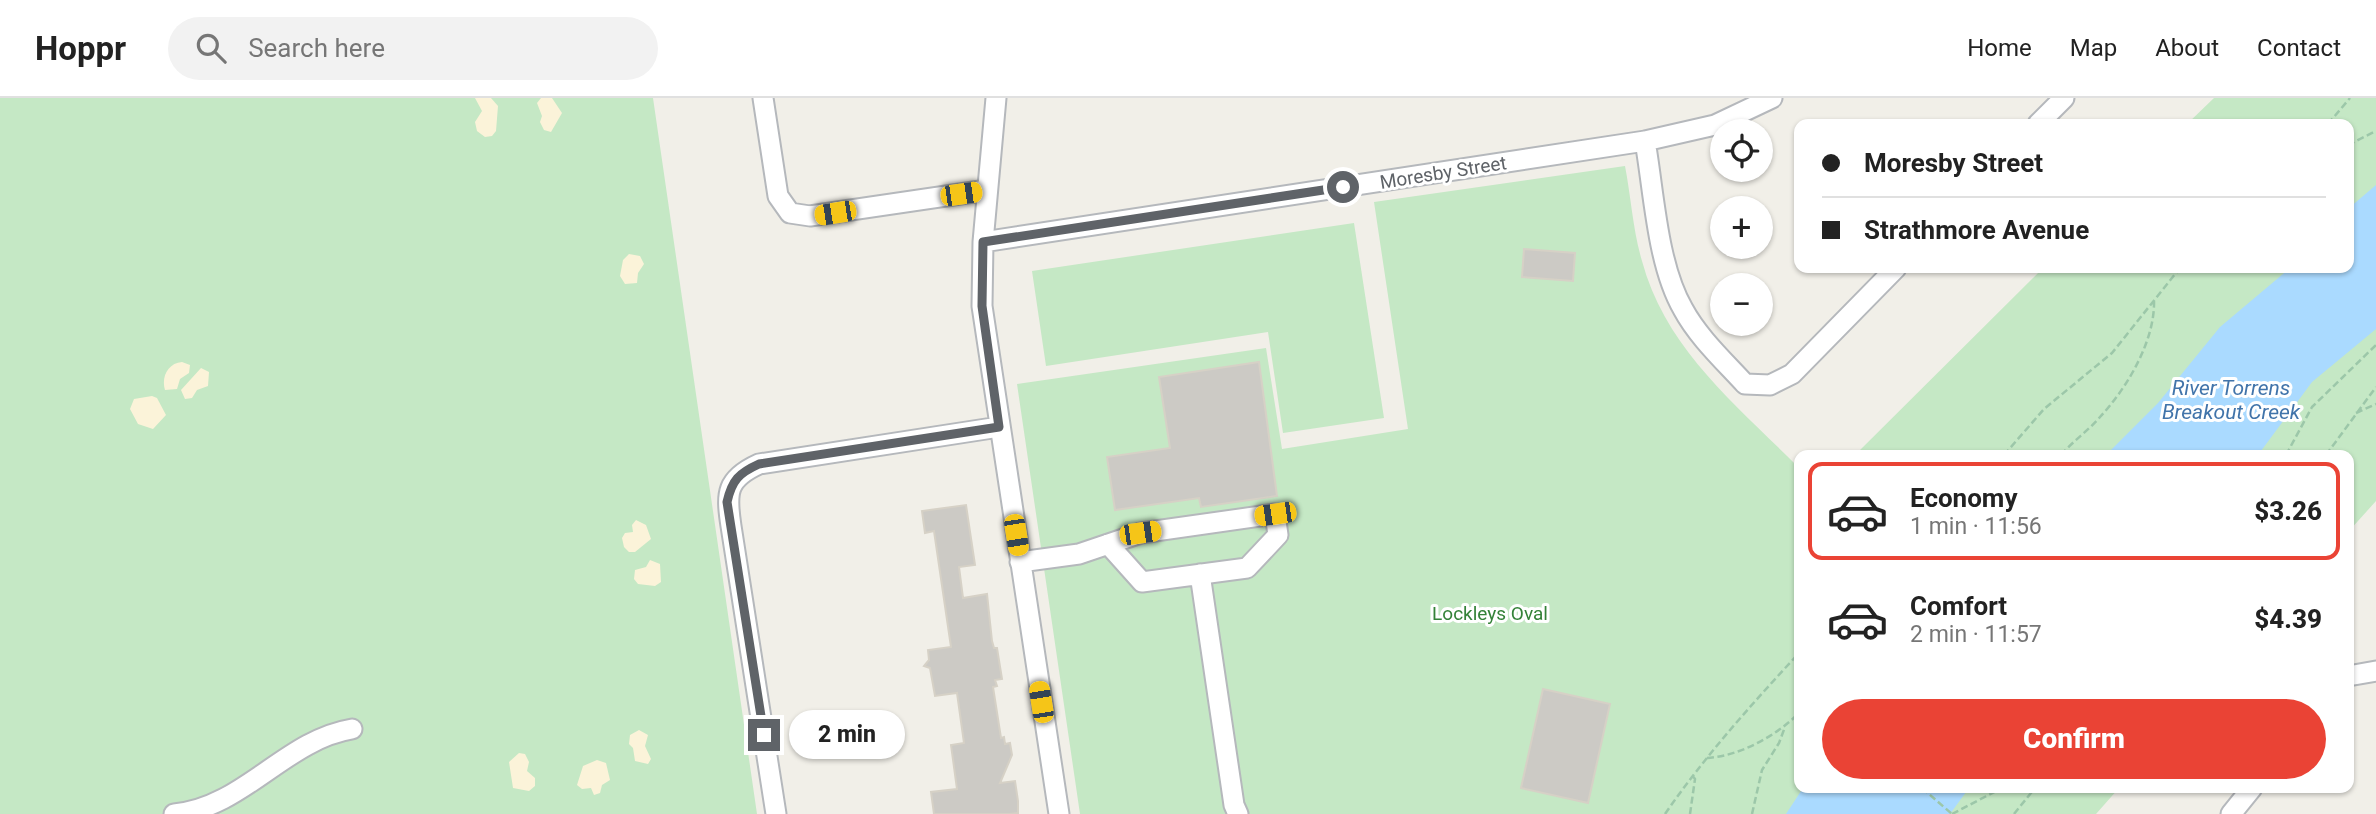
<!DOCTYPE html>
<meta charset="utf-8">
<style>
:root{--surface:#fff;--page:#f2f2f2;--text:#222;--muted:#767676;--line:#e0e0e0;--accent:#ea4335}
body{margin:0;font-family:Roboto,sans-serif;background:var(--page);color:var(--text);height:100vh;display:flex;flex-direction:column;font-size:26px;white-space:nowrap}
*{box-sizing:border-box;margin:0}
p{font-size:23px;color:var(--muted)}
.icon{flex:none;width:38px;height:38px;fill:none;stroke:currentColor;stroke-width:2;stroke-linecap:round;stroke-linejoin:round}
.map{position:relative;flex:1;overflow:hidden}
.panel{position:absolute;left:1794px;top:352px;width:560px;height:343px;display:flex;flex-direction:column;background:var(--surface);border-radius:14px;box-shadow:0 2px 5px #0004}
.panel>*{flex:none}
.hud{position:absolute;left:1794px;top:21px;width:560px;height:154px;border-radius:14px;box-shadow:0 2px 5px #0004;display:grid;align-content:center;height:154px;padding:0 28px;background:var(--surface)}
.controls{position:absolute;left:1710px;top:21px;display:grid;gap:14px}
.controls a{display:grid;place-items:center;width:63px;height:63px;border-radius:50%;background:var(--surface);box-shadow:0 2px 5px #0004;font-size:35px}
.end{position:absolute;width:32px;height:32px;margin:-16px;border:9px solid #5f6368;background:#fff;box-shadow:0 0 0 4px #fff}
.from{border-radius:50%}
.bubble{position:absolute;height:49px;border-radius:24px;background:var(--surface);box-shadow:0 2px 5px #0004;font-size:23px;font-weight:800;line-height:49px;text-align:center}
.car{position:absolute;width:21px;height:42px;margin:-21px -10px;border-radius:9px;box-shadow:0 0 5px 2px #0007;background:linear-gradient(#f5c518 24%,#345 0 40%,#f5c518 0 76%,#345 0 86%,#f5c518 0)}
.hud b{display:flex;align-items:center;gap:24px;height:66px;font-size:26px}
.hud b+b{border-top:2px solid var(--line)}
.hud i{width:18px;height:18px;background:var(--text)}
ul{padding:12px 0 0;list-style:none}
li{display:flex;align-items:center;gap:21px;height:98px;margin:0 14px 10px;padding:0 14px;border:4px solid transparent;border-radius:14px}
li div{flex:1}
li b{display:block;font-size:26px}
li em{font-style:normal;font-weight:800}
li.active{border-color:var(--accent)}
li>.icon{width:63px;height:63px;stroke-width:1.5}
.cta{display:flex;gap:14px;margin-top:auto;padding:14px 28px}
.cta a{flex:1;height:80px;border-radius:42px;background:var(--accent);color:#fff;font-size:28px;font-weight:800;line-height:80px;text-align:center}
header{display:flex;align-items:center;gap:42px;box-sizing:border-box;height:98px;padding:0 35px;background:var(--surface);border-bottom:2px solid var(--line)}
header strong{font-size:33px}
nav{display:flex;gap:38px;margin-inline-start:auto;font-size:24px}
.search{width:490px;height:63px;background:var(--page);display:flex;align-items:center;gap:18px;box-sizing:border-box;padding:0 24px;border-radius:38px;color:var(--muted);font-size:26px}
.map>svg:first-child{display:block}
.green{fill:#c5e8c5}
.sand{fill:#fbf3d9}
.water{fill:#aadaff}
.building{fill:#cccac5;stroke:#d6d1c6;stroke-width:2}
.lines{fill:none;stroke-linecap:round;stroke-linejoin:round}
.minor-casing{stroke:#b5b8bc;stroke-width:23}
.path{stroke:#9cc7a9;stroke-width:2.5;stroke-dasharray:7 3.5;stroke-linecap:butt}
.minor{stroke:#fff;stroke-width:19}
.route{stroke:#5f6368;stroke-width:9}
.labels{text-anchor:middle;stroke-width:6;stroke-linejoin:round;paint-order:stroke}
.street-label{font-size:19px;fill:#5f6368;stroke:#fff}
.park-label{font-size:19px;fill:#348238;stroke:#fff}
.water-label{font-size:21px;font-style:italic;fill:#4174aa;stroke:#fff}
</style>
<header>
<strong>Hoppr</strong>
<div class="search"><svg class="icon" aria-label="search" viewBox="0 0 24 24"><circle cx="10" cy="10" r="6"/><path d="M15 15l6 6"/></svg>Search here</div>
<nav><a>Home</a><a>Map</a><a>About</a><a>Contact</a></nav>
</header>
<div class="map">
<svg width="2376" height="716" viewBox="0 0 2376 716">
<rect width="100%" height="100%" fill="#f1efe8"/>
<!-- green -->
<path class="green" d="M 0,0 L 653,0 L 757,716 L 0,716 Z
M 2214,0 L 2376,0 L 2376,403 L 2349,433 L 2348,357 L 1855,357 L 2043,170 L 2348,170 L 2348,26 L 2187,26 Z
M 1625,68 C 1631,99 1633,133 1642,163 C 1666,252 1737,307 1799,370 L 1799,690 L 2119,690 L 2096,716 L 1080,716 L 1017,286 L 1266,250 L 1282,351 L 1408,331 L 1374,104 Z
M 1354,125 L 1384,320 L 1283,335 L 1268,234 L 1046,268 L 1032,173 Z"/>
<!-- sand -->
<path class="sand" d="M 475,0 L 491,0 L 498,8 L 496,33 L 492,38 L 485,39 L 477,33 L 475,24 L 482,13 Z
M 541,0 L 552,0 L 562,15 L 551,34 L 544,32 L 540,24 L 542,18 L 537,5 Z
M 629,156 L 640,158 L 644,166 L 638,175 L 637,185 L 625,186 L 620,178 L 623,162 Z
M 182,264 L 190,267 L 189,275 L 180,281 L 177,291 L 165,292 C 161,279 168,265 182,264 Z
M 201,270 L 209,274 L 208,288 L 197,292 L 192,300 L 185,301 L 181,292 Z
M 152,298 L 157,300 L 166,317 L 153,331 L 138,326 L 130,311 L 134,301 Z
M 636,422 L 646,427 L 651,441 L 635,454 L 629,454 L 624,449 L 622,440 L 625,435 L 633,434 L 632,427 Z
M 650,462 L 660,466 L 661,484 L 655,488 L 638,486 L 634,481 L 635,472 L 646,469 Z
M 639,632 L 648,637 L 645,648 L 651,661 L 648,666 L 635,663 L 633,650 L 629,646 L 630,637 Z
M 519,655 L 525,656 L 529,664 L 527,673 L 535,680 L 535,688 L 529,693 L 513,690 L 509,664 Z
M 597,662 L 606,665 L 610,682 L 602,687 L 600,695 L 594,697 L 591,690 L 582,691 L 577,687 L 583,668 Z"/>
<!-- water -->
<path class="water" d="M 2376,87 L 2376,231 L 2312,284 L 2258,357 L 2106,357 L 2158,305 L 2220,229 L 2290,170 L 2348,170 L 2349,110 Z
M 1803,690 L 1969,690 L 1950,716 L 1786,716 Z"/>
<!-- building -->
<path class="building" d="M 1524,151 L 1575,155 L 1573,183 L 1522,179 Z
M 1259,264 L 1277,398 L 1201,409 L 1199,400 L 1115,412 L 1107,359 L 1170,350 L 1159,279 Z
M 966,407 L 975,467 L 959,469 L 963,500 L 987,496 L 992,543 L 994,550 L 997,550 L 1002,581 L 995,582 L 997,588 L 993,589 L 1001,640 L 1004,639 L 1005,646 L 1010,645 L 1012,657 L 1000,685 L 1015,683 L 1018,703 L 1018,715 L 1010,716 L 934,716 L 931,694 L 957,691 L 951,647 L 964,645 L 957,595 L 935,598 L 930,570 L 924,568 L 929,562 L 928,552 L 951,549 L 934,433 L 925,435 L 922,413 Z
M 1543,591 L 1610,606 L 1588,705 L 1521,690 Z"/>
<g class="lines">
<!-- minor casing -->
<g class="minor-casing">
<path id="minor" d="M 763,0 L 778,98 L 790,115 L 810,118 L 987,92
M 996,0 L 983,144 L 982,208 L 1059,716
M 2038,26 L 2064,0
M 1645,43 C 1654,94 1657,166 1683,211 C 1698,239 1724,263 1745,286 L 1770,287 L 1792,276 L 1896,170
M 983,144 L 1645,43 L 1715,27 L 1772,0
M 1020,464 L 1079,456 L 1141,435 L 1275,416 L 1278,437 L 1247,470 L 1142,484 L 1108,446
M 1200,476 L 1234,707 L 1238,716
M 2348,578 L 2376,573
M 174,716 C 243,710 285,642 352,631
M 776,716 L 731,428 C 726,395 726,381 759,366 L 999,329
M 2231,716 L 2252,690"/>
</g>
<!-- path -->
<path class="path" d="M 2328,26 L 2350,0
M 2348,47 L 2376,33
M 2356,315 L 2376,306
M 2004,357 L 2044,311 L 2112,255 L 2180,170
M 2061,357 C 2073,343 2088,333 2100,319 C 2127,290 2155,243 2154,203
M 2286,357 L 2312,309 L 2376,247
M 2326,357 L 2376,289
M 1707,660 C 1740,658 1776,638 1799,615
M 1922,690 L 1952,716
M 1665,716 C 1705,658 1751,607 1799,555
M 1690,716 L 1695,681 L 1692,677
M 1752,716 L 1762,672 L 1779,645 L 1785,629
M 1952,716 L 2002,690
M 2014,716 L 2035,690"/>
<!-- minor -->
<use href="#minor" class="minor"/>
</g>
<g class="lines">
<!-- route -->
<path class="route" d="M 764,637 L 727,404 C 732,382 739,375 759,366 L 999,329 L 982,208 L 983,144 L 1343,89"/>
</g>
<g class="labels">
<!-- street labels -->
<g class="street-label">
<text transform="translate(1443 74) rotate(-9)" y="7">Moresby Street</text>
</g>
<!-- park labels -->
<g class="park-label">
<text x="1490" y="522">Lockleys Oval</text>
</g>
<!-- water labels -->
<g class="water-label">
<text x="2231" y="297">River Torrens<tspan x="2231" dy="24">Breakout Creek</tspan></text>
</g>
</g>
</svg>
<div class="controls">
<a><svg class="icon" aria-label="locate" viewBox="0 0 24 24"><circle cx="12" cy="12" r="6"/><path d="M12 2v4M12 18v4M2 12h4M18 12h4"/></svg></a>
<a>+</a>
<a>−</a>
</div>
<i class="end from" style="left:1343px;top:89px"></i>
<i class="end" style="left:764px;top:637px"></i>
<div class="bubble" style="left:789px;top:612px;width:116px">2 min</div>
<i class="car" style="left:961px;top:96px;rotate:82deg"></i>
<i class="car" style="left:835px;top:115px;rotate:261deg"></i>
<i class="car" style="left:1275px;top:416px;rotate:262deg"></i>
<i class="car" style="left:1140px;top:435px;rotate:82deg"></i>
<i class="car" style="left:1016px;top:437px;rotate:171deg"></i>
<i class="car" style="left:1041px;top:604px;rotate:351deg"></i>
<div class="hud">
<b><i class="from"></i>Moresby Street</b>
<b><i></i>Strathmore Avenue</b>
</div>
<section class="panel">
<ul>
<li class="active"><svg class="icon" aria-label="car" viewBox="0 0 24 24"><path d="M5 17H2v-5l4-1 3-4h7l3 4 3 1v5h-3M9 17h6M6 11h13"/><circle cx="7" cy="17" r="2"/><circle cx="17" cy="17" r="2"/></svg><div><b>Economy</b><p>1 min · 11:56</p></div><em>$3.26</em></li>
<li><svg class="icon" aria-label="car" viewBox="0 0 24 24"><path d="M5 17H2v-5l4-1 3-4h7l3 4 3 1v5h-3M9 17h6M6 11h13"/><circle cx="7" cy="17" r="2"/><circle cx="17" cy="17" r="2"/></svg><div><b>Comfort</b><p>2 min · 11:57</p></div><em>$4.39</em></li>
</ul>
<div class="cta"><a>Confirm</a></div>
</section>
</div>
